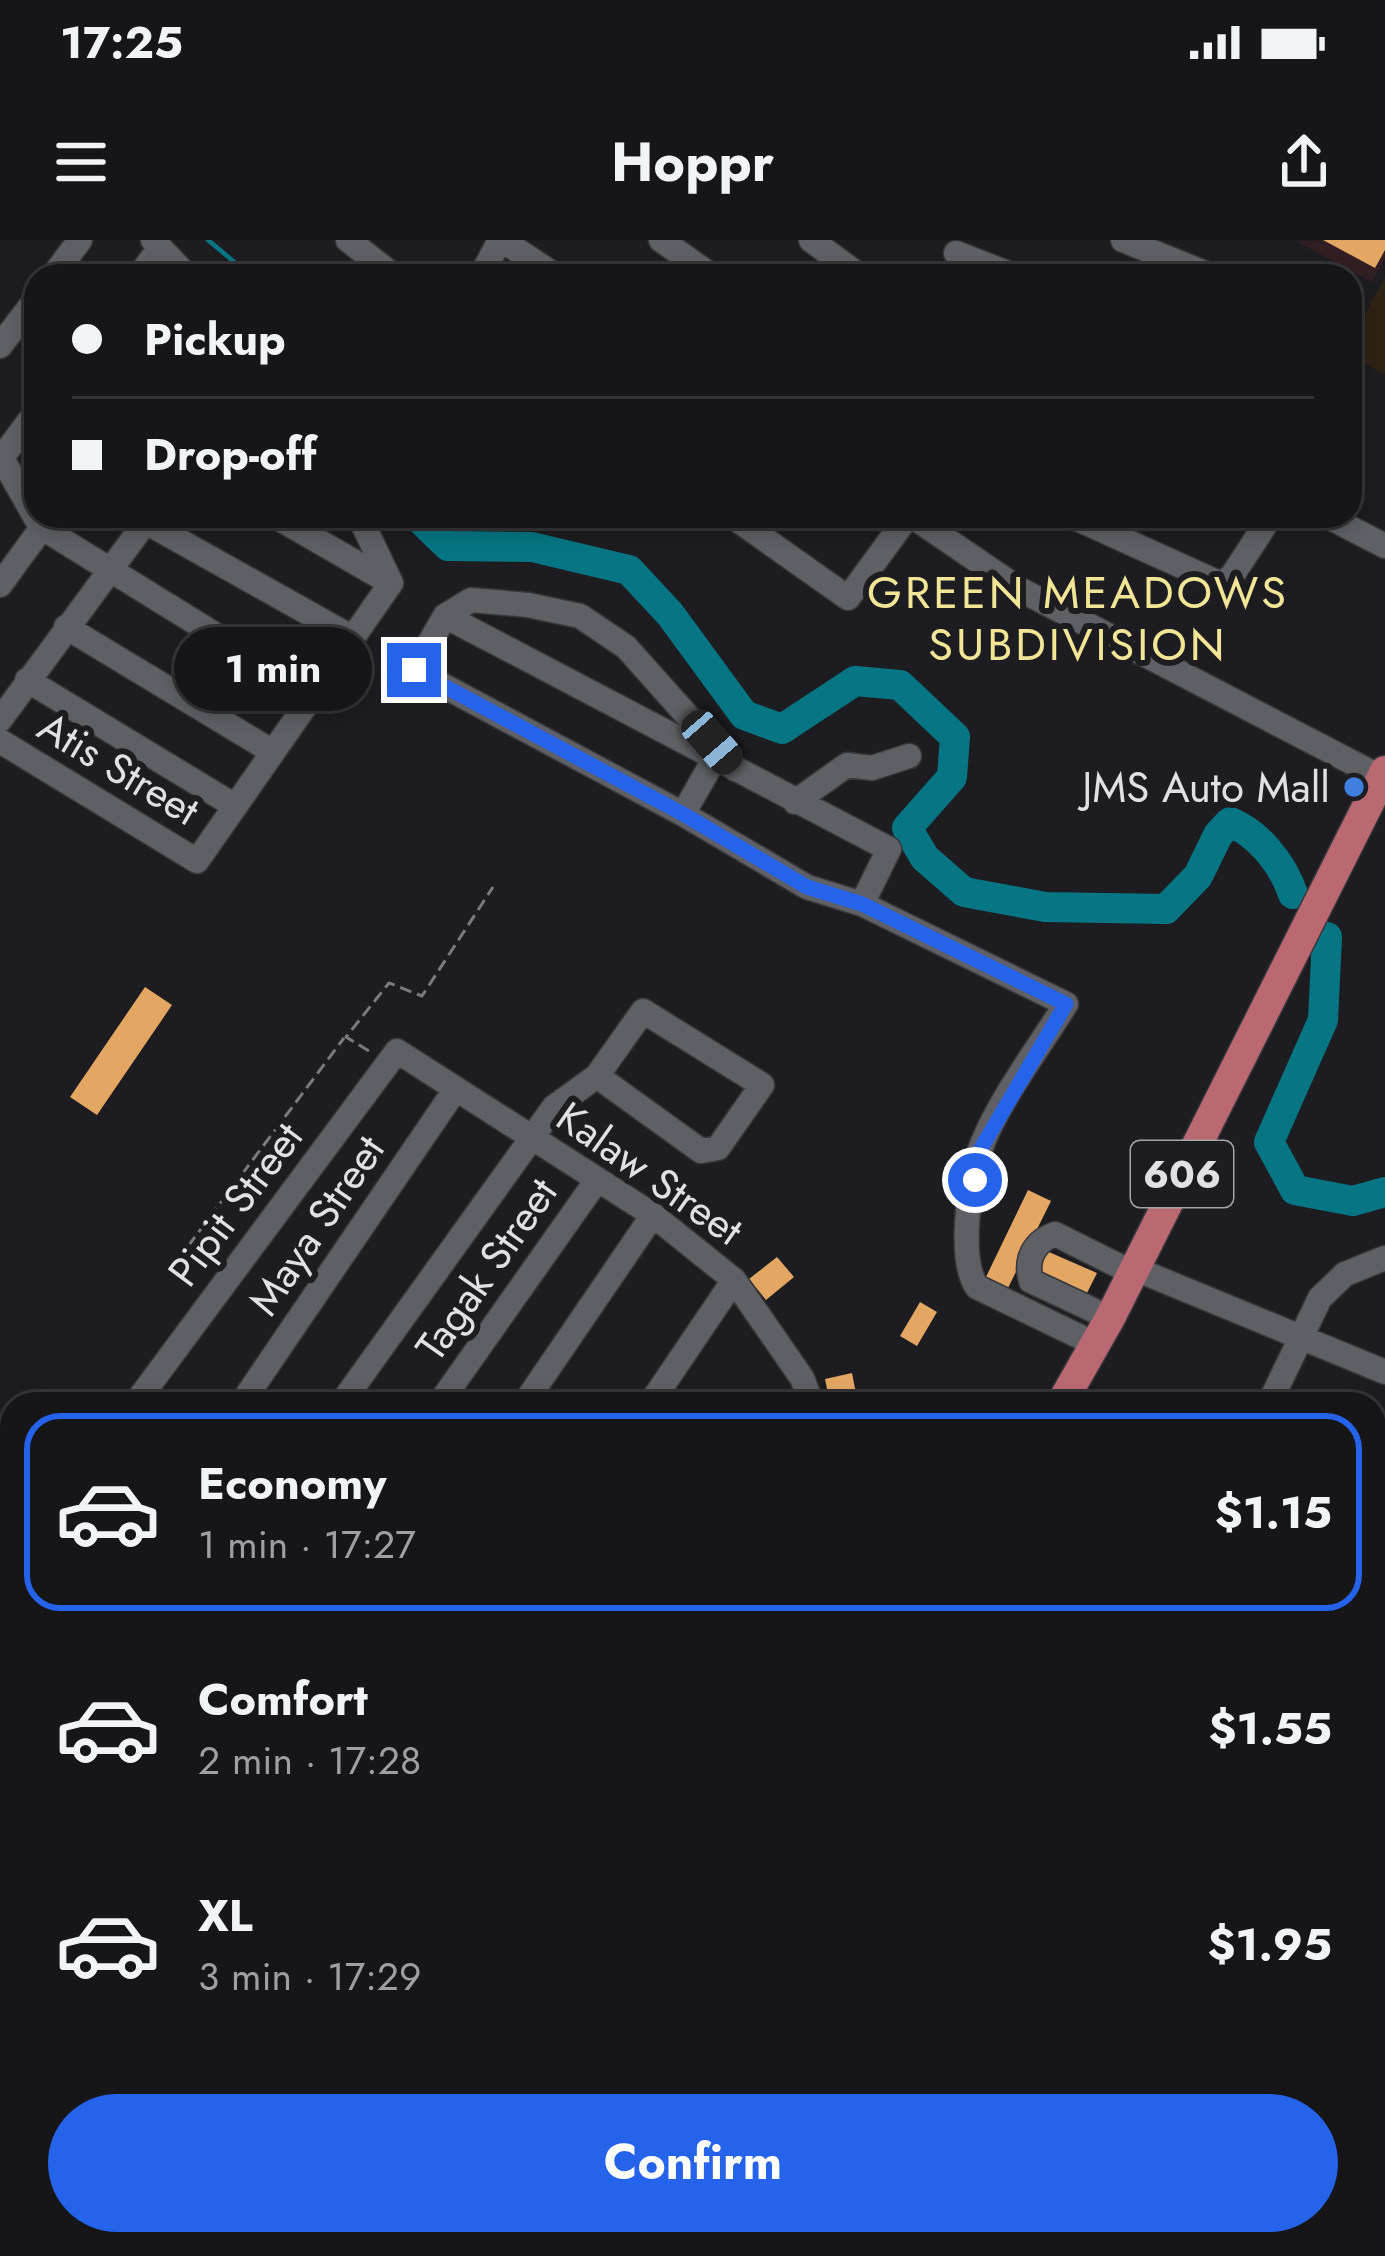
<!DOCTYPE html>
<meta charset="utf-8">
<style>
:root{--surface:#161619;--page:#232326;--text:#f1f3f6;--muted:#9e9fa2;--line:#353538;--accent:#2563eb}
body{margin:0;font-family:Jost,sans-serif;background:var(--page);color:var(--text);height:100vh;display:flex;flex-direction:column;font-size:45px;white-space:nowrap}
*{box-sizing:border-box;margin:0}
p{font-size:39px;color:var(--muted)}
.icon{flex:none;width:66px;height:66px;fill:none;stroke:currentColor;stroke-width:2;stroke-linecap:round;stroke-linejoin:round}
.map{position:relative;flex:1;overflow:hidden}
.details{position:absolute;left:0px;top:1152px;width:1386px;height:864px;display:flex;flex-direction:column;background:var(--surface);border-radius:36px 36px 0 0;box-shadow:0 6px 18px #0003,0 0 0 3px var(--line)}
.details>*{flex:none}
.hud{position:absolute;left:24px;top:24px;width:1338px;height:264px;border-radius:36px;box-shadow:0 6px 18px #0003,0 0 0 3px var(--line);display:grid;align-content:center;height:264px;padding:0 48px;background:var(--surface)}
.end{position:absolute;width:54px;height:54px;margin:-27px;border:15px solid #2563eb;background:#fff;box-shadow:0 0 0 6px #fff}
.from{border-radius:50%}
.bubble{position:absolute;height:84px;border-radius:42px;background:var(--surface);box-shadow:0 6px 18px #0003,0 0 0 3px var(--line);font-size:39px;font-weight:700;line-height:84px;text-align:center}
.car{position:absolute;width:36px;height:72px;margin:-36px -18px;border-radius:15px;box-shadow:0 0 9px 3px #0007;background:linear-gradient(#222 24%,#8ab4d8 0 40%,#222 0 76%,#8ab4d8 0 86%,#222 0)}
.hud b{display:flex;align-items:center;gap:42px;height:114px;font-size:45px}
.hud b+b{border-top:3px solid var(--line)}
.hud i{width:30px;height:30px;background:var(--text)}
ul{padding:21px 0 0;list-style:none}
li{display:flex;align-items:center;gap:36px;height:198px;margin:0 24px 18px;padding:0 24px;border:6px solid transparent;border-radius:36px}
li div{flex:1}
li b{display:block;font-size:45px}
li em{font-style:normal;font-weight:700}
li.active{border-color:var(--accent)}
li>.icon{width:108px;height:108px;stroke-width:1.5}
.action{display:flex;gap:24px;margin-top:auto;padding:24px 48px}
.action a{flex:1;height:138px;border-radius:72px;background:var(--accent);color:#fff;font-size:48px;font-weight:700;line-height:138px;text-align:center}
.status{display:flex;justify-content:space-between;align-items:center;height:84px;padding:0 60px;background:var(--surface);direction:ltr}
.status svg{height:33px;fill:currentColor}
header{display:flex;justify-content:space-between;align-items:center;height:156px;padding:0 48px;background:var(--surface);font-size:54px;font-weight:700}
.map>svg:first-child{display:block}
.education{fill:#311e23}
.medical{fill:#2e2214}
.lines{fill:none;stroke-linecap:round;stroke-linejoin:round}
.stream{stroke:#067685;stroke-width:4.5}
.river{stroke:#067685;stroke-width:30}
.building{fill:#e3a763}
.minor-casing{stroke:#37373b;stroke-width:27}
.major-casing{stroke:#37373b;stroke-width:33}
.path{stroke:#7a7a7e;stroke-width:3;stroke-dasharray:12 6;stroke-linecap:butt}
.minor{stroke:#5f6065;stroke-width:24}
.major{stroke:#ba6973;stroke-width:30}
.route{stroke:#2563eb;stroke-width:15}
.shop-dot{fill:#3f7fe0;stroke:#1d1d21;stroke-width:4.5}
.labels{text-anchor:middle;stroke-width:12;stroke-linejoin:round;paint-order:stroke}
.shield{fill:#1d1d21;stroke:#a6a6aa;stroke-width:3}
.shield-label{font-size:39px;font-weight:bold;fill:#e1e1e4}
.street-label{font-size:42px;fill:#e1e1e4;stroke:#1d1d21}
.poi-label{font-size:42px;fill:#e1e1e4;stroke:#1d1d21;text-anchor:end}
.neighbourhood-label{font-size:45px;letter-spacing:3px;fill:#f2e696;stroke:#1d1d21}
</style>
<div class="status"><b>17:25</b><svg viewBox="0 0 49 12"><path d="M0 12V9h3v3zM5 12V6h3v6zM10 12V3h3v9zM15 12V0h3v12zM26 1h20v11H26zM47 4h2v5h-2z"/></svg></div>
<header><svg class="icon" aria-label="menu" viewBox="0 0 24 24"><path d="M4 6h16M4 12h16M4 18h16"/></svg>Hoppr<svg class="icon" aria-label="share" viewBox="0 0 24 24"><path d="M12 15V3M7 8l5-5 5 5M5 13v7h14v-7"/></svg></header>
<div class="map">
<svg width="1385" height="2016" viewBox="0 0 1385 2016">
<rect width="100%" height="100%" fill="#1d1d21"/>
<!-- education -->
<path class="education" d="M 1385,0 L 1385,19 L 1372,42 L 1296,1 Z"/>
<!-- medical -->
<path class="medical" d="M 1385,37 L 1385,134 L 1350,117 L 1350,101 Z"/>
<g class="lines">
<!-- stream -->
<path class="stream" d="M 208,0 L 251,36"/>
<!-- river -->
<path class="river" d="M 417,276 L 448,306 L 532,307 L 629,330 L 670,374 L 744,475 L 782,489 L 855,441 L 900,445 L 955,497 L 952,537 L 907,588 L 925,618 L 964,652 L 1045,667 L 1166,669 L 1198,636 L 1218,595 L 1230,582 C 1258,593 1283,624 1293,654
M 1327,697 L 1323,780 L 1269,902 L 1295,950 L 1353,961 L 1385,952"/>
</g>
<!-- building -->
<path class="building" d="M 1323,0 L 1385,0 L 1385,10 L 1375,28 Z
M 145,747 L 172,765 L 97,875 L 70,857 Z
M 1028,950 L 1051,961 L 1007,1050 L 985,1039 Z
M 1042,1009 L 1097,1033 L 1087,1053 L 1033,1029 Z
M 777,1017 L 794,1037 L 766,1060 L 749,1039 Z
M 920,1062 L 937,1072 L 917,1106 L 900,1096 Z
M 852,1133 L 858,1164 L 830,1164 L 825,1139 Z"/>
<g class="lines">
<!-- minor casing -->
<g class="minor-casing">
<path id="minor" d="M 153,0 L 187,36
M 348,0 L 394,36
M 502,0 L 556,36
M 661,0 L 712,36
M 811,0 L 860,36
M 1123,0 L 1212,36
M 956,13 L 1015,36
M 53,36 L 80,0
M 139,36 L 160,8
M 481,36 L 500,0
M 0,106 L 36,59
M 0,215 L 41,287 L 313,455
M 0,220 L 36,172
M 275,276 L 391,343
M 359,276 L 391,343
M 732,276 L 848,358 L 908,276
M 912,276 L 1019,349 L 1382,538
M 1071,276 L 1221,344 L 1232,336 L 1271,276
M 1327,276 L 1385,306
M 146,282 L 353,398
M 0,345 L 49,278
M 445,376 L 889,609 L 862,664
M 66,387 L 273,512
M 27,440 L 235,566
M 0,480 L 150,276
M 0,501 L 197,621 L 391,343
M 735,529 L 626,407 L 580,376 L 528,365 L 471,360 L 445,376 L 414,430 L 683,574 L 807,647 L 862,664 L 1066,764 C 1040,806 996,864 980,910 C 969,942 958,1020 977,1047 L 1095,1104
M 795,562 L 847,525 L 872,528 L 909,516
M 683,574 L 715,518
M 1133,1028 L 1385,1132
M 1110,1078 L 1031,1041 C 1025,1019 1034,1002 1055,994 L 1131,1032
M 135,1164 L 397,811 L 653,975 L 734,1040 L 802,1138 L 812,1164
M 241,1164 L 455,850
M 341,1164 L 554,867 L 597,836 L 643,771 L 762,845 L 718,908 L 701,911 L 597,836
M 439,1164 L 597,940
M 524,1164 L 653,975
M 650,1164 L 734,1040
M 1269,1164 L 1320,1058 L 1345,1034 L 1385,1018
M 1374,1261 L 1385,1238
M 1374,1292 L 1385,1300
M 0,1341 L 12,1348
M 0,1440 L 12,1424
M 1374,1445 L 1385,1453
M 1374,1576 L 1385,1583
M 0,1596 L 12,1607
M 1374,1691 L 1385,1699
M 0,1704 L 12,1715
M 1374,1734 L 1385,1725
M 0,1757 L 12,1746
M 0,1847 L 12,1836
M 1374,1863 L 1385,1854
M 0,1974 L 6,1969 L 12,1982
M 22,2004 L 28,2016
M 599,2004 L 622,2016
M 1274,2004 L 1283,2016
M 145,2012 L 195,2004
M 854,2016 L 856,2004
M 883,2016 L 897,2004
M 1034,2016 L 1049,2004
M 1187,2016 L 1202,2004
M 1372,2016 L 1385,2006"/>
</g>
<!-- major casing -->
<g class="major-casing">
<path id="major" d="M 1061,1164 L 1110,1078 L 1385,531
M 515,2016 L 522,2004"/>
</g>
<!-- path -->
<path class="path" d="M 369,811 L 346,797 L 389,743 L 422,756 L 493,647
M 177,1021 L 344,798"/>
<!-- minor -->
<use href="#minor" class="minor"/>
<!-- major -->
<use href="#major" class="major"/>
</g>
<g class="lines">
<!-- route -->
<path class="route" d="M 414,430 L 683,574 L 807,647 L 862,664 L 1066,764 L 980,910 L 975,940"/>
</g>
<!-- markers -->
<circle class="shop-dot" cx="1354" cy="547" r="12"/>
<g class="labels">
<!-- shield labels -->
<rect class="shield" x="1131" y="901" width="102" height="66" rx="9"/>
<g class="shield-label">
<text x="1182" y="948">606</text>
</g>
<!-- street labels -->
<g class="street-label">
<text transform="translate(119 528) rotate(31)" y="15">Atis Street</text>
<text transform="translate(650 933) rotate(35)" y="15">Kalaw Street</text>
<text transform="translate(235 964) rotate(-53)" y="15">Pipit Street</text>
<text transform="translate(316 985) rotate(-56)" y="15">Maya Street</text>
<text transform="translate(486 1029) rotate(-55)" y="15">Tagak Street</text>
</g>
<!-- poi labels -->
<g class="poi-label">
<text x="1330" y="562">JMS Auto Mall</text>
</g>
<!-- neighbourhood labels -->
<g class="neighbourhood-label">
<text x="1078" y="368">GREEN MEADOWS<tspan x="1078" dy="52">SUBDIVISION</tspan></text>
</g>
</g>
</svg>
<i class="end from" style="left:975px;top:940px"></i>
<i class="end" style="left:414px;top:430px"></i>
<div class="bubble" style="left:174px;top:387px;width:198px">1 min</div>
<i class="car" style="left:712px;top:502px;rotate:139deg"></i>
<div class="hud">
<b><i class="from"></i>Pickup</b>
<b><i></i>Drop-off</b>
</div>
<section class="details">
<ul>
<li class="active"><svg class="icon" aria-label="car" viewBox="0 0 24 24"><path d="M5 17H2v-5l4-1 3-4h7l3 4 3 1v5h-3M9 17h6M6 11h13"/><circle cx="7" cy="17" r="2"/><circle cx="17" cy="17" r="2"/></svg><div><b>Economy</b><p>1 min · 17:27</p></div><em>$1.15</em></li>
<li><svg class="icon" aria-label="car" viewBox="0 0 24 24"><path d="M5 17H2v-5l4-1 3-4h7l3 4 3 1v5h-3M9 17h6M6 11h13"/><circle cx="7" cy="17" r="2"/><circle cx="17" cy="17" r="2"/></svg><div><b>Comfort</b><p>2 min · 17:28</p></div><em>$1.55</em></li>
<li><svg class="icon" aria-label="car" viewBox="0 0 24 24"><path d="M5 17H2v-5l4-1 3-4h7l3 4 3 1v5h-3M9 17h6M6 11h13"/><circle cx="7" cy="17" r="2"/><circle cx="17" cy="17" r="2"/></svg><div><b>XL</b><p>3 min · 17:29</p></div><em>$1.95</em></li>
</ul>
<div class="action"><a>Confirm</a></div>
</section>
</div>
